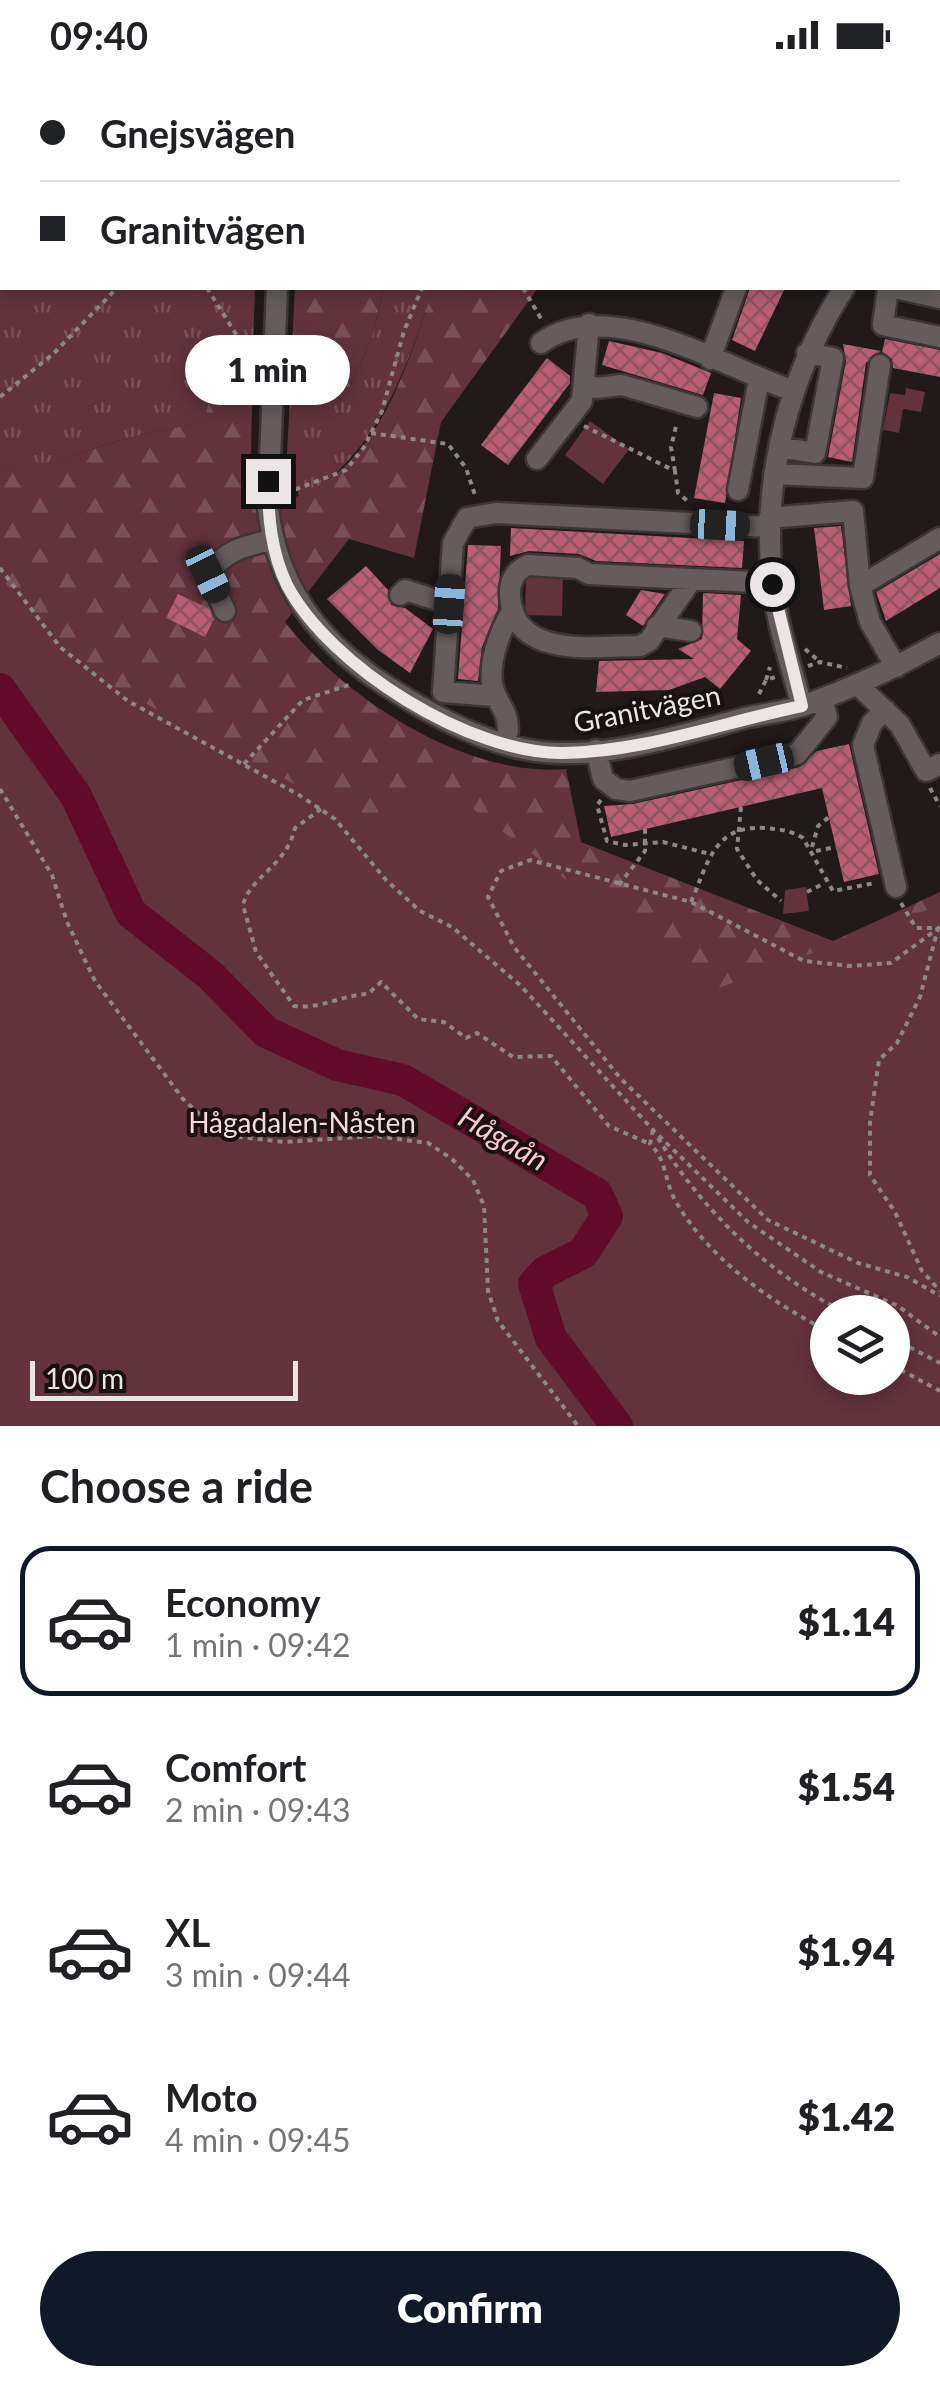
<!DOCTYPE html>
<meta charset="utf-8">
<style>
:root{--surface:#fff;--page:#f6f6f6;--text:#202124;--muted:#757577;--line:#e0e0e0;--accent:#111827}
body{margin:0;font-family:Lato,sans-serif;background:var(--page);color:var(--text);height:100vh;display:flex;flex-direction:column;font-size:38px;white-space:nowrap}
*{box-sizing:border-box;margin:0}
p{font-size:32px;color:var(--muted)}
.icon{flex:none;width:55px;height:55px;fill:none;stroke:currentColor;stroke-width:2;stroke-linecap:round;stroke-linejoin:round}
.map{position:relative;height:1356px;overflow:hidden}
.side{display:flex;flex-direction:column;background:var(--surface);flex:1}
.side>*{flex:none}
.top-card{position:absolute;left:0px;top:0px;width:940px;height:220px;box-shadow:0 5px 15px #0003;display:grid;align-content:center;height:220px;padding:0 40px;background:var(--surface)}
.fabs{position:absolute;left:810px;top:1225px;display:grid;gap:20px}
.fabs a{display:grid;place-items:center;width:100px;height:100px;border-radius:50%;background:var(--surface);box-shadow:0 5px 15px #0003;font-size:50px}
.scale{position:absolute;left:30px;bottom:25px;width:268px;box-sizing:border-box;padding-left:10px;border:5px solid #ebe5e6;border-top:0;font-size:28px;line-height:35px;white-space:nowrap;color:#ebe5e6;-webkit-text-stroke:8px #181011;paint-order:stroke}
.end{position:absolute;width:45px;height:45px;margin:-22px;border:12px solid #ebe5e6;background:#111;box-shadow:0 0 0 5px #111}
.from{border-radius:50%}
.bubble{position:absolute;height:70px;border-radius:35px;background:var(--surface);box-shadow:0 5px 15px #0003;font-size:32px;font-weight:800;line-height:70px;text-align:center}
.car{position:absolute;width:30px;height:60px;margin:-30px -15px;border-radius:12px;box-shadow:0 0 8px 2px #0007;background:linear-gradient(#222 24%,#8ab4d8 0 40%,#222 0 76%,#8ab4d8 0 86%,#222 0)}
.top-card b{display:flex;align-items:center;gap:35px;height:95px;font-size:38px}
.top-card b+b{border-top:2px solid var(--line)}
.top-card i{width:25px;height:25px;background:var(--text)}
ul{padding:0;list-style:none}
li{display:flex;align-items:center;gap:30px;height:150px;margin:0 20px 15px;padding:0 20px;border:5px solid transparent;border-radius:30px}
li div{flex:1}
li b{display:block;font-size:38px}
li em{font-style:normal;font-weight:800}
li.on{border-color:var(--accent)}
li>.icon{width:90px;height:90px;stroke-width:1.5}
h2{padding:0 40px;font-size:45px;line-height:120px}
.action{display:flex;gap:20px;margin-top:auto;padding:20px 40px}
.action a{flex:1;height:115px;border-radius:60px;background:var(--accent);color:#fff;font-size:40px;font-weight:800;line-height:115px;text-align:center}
.status{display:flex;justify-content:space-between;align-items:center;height:70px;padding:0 50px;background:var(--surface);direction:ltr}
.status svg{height:28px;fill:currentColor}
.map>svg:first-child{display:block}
.grass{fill:url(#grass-tufts)}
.forest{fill:url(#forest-firs)}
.park{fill:#62323d;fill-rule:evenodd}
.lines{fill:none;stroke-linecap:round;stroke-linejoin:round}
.river{stroke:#610a2a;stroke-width:32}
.building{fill:url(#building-cross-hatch)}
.minor-casing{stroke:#3c3637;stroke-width:25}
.path{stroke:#8d8788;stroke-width:4;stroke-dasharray:5 5;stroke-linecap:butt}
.minor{stroke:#665c5e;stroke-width:20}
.route{stroke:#ebe5e6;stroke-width:12}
.labels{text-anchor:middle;stroke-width:8;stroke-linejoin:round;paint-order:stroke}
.street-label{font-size:28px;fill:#ebe5e6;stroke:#181011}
.park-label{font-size:28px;fill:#f4d9de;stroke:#181011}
.water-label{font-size:30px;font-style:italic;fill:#fcc9d2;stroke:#181011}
</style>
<div class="status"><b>09:40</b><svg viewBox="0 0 49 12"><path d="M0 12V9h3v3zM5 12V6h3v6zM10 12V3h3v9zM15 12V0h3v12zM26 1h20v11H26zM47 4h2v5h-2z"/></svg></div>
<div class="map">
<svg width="940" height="1356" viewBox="0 0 940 1356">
<defs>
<pattern id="grass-tufts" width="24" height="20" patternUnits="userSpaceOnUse" patternTransform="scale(2.5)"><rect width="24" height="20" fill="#62323d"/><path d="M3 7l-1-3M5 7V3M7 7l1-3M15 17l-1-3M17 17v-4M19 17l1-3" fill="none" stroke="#795059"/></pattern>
<pattern id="forest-firs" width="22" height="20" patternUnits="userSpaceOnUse" patternTransform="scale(2.5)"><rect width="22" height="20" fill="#62323d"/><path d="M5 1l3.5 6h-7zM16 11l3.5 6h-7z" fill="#795059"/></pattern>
<pattern id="building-cross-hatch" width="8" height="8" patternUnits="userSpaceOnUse" patternTransform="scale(2.5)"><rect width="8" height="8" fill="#b95e74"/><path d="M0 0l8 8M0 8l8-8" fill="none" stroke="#8b5461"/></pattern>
</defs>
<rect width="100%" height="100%" fill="#21191a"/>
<!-- grass -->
<path class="grass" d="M 0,0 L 298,0 L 2,2 L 2,179 Z
M 0,204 L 2,218 L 255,218 L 253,274 L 244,284 L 222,278 L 205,352 C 172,359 137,364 105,375 C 67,387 41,404 0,396 Z
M 384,218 L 433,218 C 406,301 379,382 300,430 L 287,385 L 290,325 L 350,317 L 371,270 Z"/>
<!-- forest -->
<path class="forest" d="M 473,0 L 628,0 L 473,2 Z
M 295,218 L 384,218 L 371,270 L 350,317 L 311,323 L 290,318 Z
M 433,218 L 538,218 L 441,352 L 414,488 L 349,469 L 285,552 C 344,628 466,708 566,699 L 581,772 L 833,871 L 940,822 L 940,1302 L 892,1242 L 828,1242 L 0,619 L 0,396 C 41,403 67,387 105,375 C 137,364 172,359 204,352 L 222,277 L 253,286 L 250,438 C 370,425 400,318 433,218 Z"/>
<!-- park -->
<path class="park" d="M 906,318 L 925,322 L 921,342 L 903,339 L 899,363 L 883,360 L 890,323 L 905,325 Z
M 590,351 L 629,379 L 603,414 L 565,385 Z
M 0,503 L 37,567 L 90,603 L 380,761 L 421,699 L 711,921 L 940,835 L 940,1356 L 0,1356 ZM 828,1242 L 892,1242 L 892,1308 L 828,1308 Z
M 526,506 L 563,507 L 562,546 L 525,545 Z
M 806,817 L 809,841 L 783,844 L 785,820 Z"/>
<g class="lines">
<!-- river -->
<path class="river" d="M 0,619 L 76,726 L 131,843 L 210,905 L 266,962 L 337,995 L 403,1010 L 597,1124 L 607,1146 L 583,1183 L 545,1202 L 534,1214 L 551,1268 L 617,1356"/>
</g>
<!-- building -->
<path class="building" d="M 750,218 L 785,218 L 755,281 L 732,270 Z
M 885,269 L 940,280 L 940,307 L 893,298 L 892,289 L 882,282 Z
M 609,271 L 662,283 L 711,303 L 703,325 L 602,295 Z
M 843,274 L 881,281 L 866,293 L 852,392 L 828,387 L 846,291 Z
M 547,288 L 570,306 L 570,313 L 508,395 L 481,375 Z
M 714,323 L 741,328 L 725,433 L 694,428 Z
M 841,456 L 851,536 L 824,540 L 814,458 Z
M 511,458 L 744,471 L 742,498 L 596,491 L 579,484 L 529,481 L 510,486 Z
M 468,475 L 501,476 L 498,539 L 482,577 L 478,611 L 458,609 Z
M 940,484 L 940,518 L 886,551 L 876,522 Z
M 366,496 L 388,520 L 391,535 L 405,538 L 433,559 L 410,603 L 378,580 L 327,529 Z
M 641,520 L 665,524 L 643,556 L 626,545 Z
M 703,523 L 741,525 L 737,569 L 751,581 L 720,619 L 705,607 L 669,620 L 596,622 L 599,591 L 694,589 L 678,579 L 702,569 Z
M 178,524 L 209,539 L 214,549 L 205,567 L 166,548 Z
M 849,674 L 879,804 L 844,812 L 822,718 L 611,767 L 604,736 L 633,734 L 800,697 L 817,681 Z"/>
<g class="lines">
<!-- minor casing -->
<g class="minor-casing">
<path id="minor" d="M 821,0 L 824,2
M 895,0 L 898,2
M 323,2 L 324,0
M 938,105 L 940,103
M 0,192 L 2,192
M 277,218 L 268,438 C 277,515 316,568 379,611 C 421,639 473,669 524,679 C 596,694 679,665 749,647 C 769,643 789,641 808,634 C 855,617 897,597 940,573
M 888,218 L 883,255 L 940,267
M 895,218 L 940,228
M 541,273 C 608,223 724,298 794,321
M 710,289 L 736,218
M 585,313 L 596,318 L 622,315 L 697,337
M 779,377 L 815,383 L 833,288 L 807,283
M 537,389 L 582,331 L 589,254
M 774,404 L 863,408 L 880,295
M 738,420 L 759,309
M 769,448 L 853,441 L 860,516 L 940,468
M 692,509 L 649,571 L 640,576 C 597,576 514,590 510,526 C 509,511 515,501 528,495 L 578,498 L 589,504 L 772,513
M 860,516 L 870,552 L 896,597
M 400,525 L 405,520 L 449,534
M 225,541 L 208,504 C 225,480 244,476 272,470
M 657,556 L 691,561
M 858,615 L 900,655 L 926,701 L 940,694
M 496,626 L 443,622 L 453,473 L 467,448 L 496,443 L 769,457
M 802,636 C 791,595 776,552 772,510 C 762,407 789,304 844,218
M 885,640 L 872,653 L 863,675 L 896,817
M 508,661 C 508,643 502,639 495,624 C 485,599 499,561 513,540
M 596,680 L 603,709 L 616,719 L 630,721 L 797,684 L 827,647 L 822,629"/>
</g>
<!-- path -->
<path class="path" d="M 46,0 L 49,2
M 423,0 L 424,2
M 639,2 L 639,0
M 207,218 L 254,293
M 523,218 L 543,252
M 0,327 L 53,284 L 117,218
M 584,356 L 675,401 L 678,423 L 690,433
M 371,363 L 448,374 L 466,398 L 476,428
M 675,401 L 671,377 L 677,352
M 286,423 L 346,400 L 364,377 L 382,341 L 404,261 L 422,218
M 0,498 L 60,577 L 128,631 L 299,725 L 335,749 L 386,810 L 420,841 L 452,857 L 521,916 L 653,1060 L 748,1152 L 821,1202 L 898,1236 L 940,1267
M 805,579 L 820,592
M 808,596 L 820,592 L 847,598
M 766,610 L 770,597
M 759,624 L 766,610 L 775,607
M 244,694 L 303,630 L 352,614
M 930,718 L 940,736
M 0,719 L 52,805 L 67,852 L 95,911 L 183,1029 L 207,1051 L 231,1066 L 285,1072 L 375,1066 L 428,1073 L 452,1089 L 473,1110 L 484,1136 L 488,1221 L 498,1251 L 578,1356
M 601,730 L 597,735 L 607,771 L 625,775 L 663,772 L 710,784
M 741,737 L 737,779 L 757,810 L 781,831
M 321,739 L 295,758 C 286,797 250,806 243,835 L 256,882 L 294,936 C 323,939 341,925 368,924 L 381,912 L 418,949 L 444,952 L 466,968 L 477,963 L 513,987 L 551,986 L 609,1056 L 650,1074
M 812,777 L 818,756 L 829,747
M 816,781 L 836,777
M 619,815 L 645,781 L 645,759
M 807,822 L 825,813
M 691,832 C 708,793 714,755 764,758 C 778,759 790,760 803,768 L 833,821 L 875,813
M 901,833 L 916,858 L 938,858 L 920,927 L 897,973 L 879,990 L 870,1052 L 870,1105 L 895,1142 L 922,1201 L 940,1221
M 940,857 L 891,893 L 850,896 L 804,891 L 691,832 L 530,790 L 501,801 L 488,827 L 514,877 L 621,1009 L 768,1150 L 858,1193 L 907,1207 L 940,1226
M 653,1060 L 650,1074 C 667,1090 664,1110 675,1130 C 707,1187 770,1232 828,1261
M 658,1068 C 703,1141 767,1203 844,1242
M 892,1268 L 940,1293
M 892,1295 L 940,1321"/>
<!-- minor -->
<use href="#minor" class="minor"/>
</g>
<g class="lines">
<!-- route -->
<path class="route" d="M 268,411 C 268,446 271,482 287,515 C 330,597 470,684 563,683 C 644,682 724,652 802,636 L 772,514"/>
</g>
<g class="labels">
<!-- street labels -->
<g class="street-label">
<text transform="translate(647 639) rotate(-11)" y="10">Granitvägen</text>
</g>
<!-- park labels -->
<g class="park-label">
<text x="302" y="1063">Hågadalen-Nåsten</text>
</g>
<!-- water labels -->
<g class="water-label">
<text transform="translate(503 1069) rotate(30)" y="10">Hågaån</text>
</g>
</g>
</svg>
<div class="fabs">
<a><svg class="icon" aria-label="layers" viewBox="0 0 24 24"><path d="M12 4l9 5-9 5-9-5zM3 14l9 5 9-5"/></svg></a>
</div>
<div class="scale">100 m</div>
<i class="end from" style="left:772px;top:514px"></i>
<i class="end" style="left:268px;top:411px"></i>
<div class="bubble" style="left:185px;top:265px;width:165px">1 min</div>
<i class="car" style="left:720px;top:455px;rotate:93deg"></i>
<i class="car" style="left:208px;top:504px;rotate:154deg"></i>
<i class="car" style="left:449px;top:534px;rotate:4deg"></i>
<i class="car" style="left:764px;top:692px;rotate:257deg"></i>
<div class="top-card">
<b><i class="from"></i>Gnejsvägen</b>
<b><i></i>Granitvägen</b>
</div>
</div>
<section class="side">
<h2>Choose a ride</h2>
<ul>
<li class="on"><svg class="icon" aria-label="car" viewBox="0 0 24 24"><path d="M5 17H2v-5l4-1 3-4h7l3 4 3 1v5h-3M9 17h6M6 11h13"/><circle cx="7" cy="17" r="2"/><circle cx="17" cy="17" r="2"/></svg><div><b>Economy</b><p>1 min · 09:42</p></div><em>$1.14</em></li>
<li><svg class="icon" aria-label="car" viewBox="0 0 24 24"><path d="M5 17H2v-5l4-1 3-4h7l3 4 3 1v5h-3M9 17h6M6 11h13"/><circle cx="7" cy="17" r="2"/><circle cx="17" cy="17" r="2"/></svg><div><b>Comfort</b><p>2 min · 09:43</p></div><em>$1.54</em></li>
<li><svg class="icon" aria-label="car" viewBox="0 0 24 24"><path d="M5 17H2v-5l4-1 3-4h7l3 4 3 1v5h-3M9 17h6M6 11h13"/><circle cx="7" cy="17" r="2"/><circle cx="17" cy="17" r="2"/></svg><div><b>XL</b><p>3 min · 09:44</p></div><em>$1.94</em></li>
<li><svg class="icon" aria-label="car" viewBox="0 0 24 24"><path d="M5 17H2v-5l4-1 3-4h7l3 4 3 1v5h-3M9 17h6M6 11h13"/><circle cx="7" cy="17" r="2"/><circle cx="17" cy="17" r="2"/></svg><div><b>Moto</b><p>4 min · 09:45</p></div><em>$1.42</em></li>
</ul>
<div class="action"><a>Confirm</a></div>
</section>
